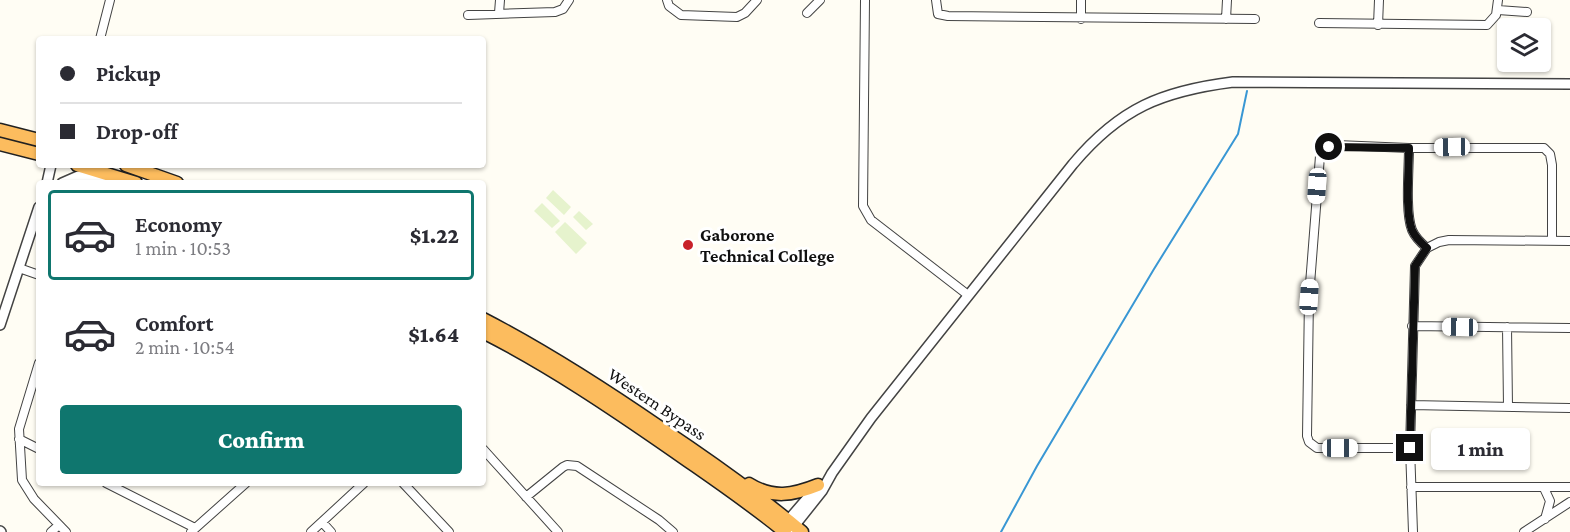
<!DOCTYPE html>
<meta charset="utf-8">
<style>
:root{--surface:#fff;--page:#f7f7f7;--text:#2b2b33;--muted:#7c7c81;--line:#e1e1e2;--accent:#0f766e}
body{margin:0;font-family:"Crimson Pro",serif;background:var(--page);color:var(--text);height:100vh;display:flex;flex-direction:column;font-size:22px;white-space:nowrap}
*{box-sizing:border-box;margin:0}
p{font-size:20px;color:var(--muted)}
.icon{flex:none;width:33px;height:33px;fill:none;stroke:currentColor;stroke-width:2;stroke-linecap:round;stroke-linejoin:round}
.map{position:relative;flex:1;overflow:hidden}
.drawer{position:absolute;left:36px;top:180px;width:450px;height:306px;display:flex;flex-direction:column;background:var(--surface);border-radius:6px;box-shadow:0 2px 4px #0004}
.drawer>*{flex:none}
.guide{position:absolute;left:36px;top:36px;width:450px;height:132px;border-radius:6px;box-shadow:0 2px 4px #0004;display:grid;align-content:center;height:132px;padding:0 24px;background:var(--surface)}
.fabs{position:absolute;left:1497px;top:18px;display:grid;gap:12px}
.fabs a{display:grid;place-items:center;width:54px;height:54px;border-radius:6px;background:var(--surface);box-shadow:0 2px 4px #0004;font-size:30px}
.end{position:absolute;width:27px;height:27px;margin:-14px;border:8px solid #101010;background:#fff;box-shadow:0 0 0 3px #fff}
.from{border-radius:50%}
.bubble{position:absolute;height:42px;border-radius:6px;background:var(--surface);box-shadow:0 2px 4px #0004;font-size:20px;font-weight:800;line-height:42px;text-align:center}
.car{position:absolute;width:18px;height:36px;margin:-18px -9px;border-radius:8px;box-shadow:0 0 4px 2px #0007;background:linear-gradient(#fff 24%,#345 0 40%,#fff 0 76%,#345 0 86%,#fff 0)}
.guide b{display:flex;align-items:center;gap:21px;height:57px;font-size:22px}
.guide b+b{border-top:2px solid var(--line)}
.guide i{width:15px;height:15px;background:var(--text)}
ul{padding:10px 0 0;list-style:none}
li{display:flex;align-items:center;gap:18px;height:90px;margin:0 12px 9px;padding:0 12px;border:3px solid transparent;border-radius:6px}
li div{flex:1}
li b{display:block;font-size:22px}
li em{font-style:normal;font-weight:800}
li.current{border-color:var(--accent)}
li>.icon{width:54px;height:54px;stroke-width:1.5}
.primary-button{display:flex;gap:12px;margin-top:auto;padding:12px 24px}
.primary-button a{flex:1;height:69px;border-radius:6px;background:var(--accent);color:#fff;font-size:24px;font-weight:800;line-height:69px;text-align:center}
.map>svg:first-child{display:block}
.pitch{fill:#e6f3cd}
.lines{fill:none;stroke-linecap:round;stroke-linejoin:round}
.stream{stroke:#3997d4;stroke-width:2}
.minor-casing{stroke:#434343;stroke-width:10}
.tertiary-casing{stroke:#434343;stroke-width:12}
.trunk-casing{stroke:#212121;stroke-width:15}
.minor{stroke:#fff;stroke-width:8}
.tertiary{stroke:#fff;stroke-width:9}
.trunk{stroke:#fcbc5e;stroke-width:12}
.route{stroke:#101010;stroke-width:8}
.poi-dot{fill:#c82129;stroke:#fff;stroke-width:2}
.labels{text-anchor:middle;stroke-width:6;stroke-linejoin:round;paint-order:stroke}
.poi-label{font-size:18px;font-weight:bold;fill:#101010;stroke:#fff;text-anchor:start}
.street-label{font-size:18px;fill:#101010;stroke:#fff}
</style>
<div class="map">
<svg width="1570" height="532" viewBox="0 0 1570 532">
<rect width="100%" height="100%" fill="#fffdf4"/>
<!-- pitch -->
<path class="pitch" d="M 553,190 L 571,207 L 564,215 L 546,198 Z
M 542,203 L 560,221 L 552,228 L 534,211 Z
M 579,211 L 593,224 L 586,230 L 573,217 Z
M 565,222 L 587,243 L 576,254 L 555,232 Z"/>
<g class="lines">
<!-- stream -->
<path class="stream" d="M 1001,532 L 1037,466 L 1154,269 L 1238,134 L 1247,91"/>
<!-- minor casing -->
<g class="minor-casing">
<path id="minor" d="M 667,0 L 669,6 L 681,15 L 737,17 L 745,13 L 757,0
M 865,0 L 863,206 L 871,220 L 968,295
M 936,0 L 938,14 L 948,16 L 1255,19
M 1498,10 L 1527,12
M 499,13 L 500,0
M 807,13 L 820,0
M 468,15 L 555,12 L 563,9 L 569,0
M 1081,19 L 1081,0
M 1226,19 L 1227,0
M 1319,23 L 1487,25 L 1496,15 L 1498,0
M 1378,25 L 1379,0
M 100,39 L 110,0
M 1409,148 C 1409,168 1405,212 1412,230 C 1415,237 1421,243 1427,248
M 19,268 L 39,275
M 1412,326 L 1570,328
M 1507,327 L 1508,407
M 39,363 L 19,429 L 22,480 L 34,499 L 66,532
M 1411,405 L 1570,408
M 19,439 L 39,449
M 1410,448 L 1317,448 L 1309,442 L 1307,436 L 1309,297 L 1320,156 L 1329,147 L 1337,145 L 1409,148 L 1544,148 L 1550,154 L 1552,165 L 1552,241
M 483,449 L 558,532
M 106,483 L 195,528
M 403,483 L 449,532
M 1411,487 L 1570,487
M 1544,488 L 1550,501 L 1545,519
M 526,497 L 563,467 L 567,465 L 577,466 L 659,520 L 673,532
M 322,522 L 331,532
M 51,532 L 59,525
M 191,532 L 246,483
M 311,532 L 364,483
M 1413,532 L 1410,448 L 1415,266 L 1427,248 L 1439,242 L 1449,240 L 1570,241
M 1524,532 L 1570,502"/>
</g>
<!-- tertiary casing -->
<g class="tertiary-casing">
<path id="tertiary" d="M 47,183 L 51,165
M 62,183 L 78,176 L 105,176
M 0,325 L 39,207
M 785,524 L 817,487
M 791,530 L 822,491 L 832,473 L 871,418 L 1073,164 C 1120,108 1162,91 1233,82 L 1570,84
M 0,531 L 1,532"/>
</g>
<!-- trunk casing -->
<g class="trunk-casing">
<path id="trunk" d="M 0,130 L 39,140
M 0,144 L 39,154
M 77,165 L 136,183
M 126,165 L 177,183
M 483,319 C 545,351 604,389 662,429 C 710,461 758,495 802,532
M 483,332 C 550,366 612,408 674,451 C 711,477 750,503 785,532
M 749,484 C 773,499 793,495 818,485"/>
</g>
<!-- minor -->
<use href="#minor" class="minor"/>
<!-- tertiary -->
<use href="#tertiary" class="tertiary"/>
<!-- trunk -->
<use href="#trunk" class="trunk"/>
</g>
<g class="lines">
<!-- route -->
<path class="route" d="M 1329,147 L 1409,148 C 1409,168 1405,212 1412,230 C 1415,237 1421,243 1427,248 L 1415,266 L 1410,448"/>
</g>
<!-- markers -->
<circle class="poi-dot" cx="688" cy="245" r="6"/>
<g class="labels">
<!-- poi labels -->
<g class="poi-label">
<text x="700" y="241">Gaborone<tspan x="700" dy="21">Technical College</tspan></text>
</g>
<!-- street labels -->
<g class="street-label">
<text transform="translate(657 404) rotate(34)" y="6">Western Bypass</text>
</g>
</g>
</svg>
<div class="fabs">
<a><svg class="icon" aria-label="layers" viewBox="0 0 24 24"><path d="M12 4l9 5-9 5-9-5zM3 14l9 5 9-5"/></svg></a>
</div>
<i class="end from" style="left:1329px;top:147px"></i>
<i class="end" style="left:1410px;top:448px"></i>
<div class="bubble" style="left:1431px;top:428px;width:99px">1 min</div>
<i class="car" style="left:1452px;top:147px;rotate:269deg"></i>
<i class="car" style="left:1317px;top:186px;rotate:184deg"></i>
<i class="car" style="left:1309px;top:297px;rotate:4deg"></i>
<i class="car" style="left:1460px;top:327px;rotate:271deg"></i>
<i class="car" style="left:1340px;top:448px;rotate:90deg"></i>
<div class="guide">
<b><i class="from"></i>Pickup</b>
<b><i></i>Drop-off</b>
</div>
<section class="drawer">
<ul>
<li class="current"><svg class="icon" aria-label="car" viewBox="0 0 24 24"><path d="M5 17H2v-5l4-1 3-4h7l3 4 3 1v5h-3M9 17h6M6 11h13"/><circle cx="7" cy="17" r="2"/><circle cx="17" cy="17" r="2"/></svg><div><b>Economy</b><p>1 min · 10:53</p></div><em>$1.22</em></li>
<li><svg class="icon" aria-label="car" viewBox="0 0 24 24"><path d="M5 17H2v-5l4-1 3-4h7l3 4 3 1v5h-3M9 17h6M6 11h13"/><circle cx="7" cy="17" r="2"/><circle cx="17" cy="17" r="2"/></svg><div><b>Comfort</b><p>2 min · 10:54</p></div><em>$1.64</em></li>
</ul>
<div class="primary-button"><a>Confirm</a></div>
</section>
</div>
